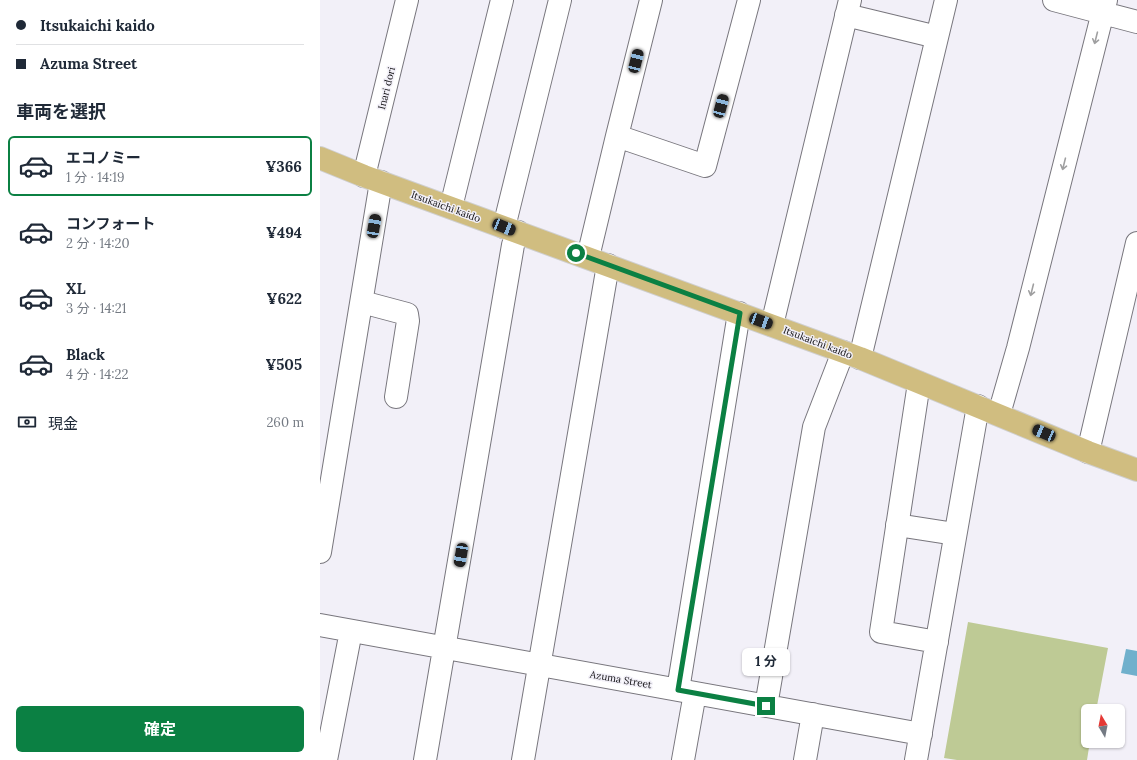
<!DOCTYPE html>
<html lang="ja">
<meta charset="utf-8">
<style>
:root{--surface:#fff;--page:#f6f6f7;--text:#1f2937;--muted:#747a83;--line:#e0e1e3;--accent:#0b8043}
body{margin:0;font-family:Lora,"Noto Sans JP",serif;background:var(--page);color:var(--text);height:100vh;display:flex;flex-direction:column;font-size:15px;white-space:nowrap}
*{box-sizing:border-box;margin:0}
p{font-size:13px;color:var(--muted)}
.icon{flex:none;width:22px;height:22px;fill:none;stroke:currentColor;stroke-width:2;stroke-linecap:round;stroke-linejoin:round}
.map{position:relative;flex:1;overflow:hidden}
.drawer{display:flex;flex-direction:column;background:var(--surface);width:320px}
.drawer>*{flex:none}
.guide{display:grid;align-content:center;height:88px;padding:0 16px;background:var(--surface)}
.needle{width:26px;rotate:350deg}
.buttons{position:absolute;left:761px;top:704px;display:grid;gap:8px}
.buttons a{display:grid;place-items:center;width:44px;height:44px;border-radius:6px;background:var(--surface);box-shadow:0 1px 3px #0004;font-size:20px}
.end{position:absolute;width:18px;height:18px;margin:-9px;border:5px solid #0b8043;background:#fff;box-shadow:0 0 0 2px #fff}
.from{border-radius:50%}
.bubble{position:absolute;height:28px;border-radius:6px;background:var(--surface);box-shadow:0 1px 3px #0004;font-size:13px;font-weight:700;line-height:28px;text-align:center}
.car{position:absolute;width:12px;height:24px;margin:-12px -6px;border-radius:5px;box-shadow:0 0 3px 1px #0007;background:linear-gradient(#222 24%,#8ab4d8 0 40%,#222 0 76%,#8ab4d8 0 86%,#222 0)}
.guide b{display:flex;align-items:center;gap:14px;height:38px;font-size:15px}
.guide b+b{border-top:1px solid var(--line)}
.guide i{width:10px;height:10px;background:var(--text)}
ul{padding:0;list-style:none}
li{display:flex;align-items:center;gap:12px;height:60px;margin:0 8px 6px;padding:0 8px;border:2px solid transparent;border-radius:6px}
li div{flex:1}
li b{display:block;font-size:15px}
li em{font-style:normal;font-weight:700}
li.selected{border-color:var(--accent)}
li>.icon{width:36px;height:36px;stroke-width:1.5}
h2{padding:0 16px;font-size:18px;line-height:48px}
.pay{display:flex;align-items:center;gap:10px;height:44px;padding:0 16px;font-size:15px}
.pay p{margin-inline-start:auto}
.cta{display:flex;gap:8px;margin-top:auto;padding:8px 16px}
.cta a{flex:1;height:46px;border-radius:6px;background:var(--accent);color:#fff;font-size:16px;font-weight:700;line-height:46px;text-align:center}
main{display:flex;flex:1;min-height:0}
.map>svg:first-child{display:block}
.green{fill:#beca95}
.water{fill:#70b0cc}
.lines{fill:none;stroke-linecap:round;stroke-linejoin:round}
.minor-casing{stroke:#78767d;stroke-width:24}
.major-casing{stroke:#cfcfcf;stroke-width:24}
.minor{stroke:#fff;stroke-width:22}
.major{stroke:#d0bd80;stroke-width:22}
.oneway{stroke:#9f9fa0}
.route{stroke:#0b8043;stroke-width:5}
.labels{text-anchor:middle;stroke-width:3;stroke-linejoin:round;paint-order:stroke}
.street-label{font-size:10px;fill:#0f0e11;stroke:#f2f0f8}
</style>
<main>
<section class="drawer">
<div class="guide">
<b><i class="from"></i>Itsukaichi kaido</b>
<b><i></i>Azuma Street</b>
</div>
<h2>車両を選択</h2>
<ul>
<li class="selected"><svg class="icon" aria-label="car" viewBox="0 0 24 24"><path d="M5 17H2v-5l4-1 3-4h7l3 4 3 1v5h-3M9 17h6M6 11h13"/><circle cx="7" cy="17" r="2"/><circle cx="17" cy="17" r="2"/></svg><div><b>エコノミー</b><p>1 分 · 14:19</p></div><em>¥366</em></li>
<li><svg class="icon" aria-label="car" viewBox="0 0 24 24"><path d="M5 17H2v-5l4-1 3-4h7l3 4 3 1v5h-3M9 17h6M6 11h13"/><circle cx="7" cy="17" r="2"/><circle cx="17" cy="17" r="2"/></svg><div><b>コンフォート</b><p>2 分 · 14:20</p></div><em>¥494</em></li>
<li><svg class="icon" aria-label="car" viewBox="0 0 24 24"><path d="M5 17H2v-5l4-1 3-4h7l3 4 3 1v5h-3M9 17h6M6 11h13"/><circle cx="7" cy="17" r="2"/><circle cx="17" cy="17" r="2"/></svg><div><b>XL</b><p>3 分 · 14:21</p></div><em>¥622</em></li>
<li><svg class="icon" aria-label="car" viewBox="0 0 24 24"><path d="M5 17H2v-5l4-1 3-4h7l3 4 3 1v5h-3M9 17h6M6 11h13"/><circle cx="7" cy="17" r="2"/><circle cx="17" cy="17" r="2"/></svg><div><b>Black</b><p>4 分 · 14:22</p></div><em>¥505</em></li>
</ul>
<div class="pay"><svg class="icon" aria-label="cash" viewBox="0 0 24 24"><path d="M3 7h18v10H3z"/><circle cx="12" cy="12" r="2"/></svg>現金<p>260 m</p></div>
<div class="cta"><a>確定</a></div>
</section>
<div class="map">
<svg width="817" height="760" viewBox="0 0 817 760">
<rect width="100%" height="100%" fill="#f2f0f8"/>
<!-- green -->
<path class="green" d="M 648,622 L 788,648 L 776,711 L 768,711 L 768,741 L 770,741 L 767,760 L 637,760 L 624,758 Z"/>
<!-- water -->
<path class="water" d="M 806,649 L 817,651 L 817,676 L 801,673 Z"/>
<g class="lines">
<!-- minor casing -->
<g class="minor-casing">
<path id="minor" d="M 734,0 L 817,22
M 526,15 L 617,37
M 297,136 L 385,166 L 429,0
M 44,176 L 87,0
M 131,207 L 182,0
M 184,227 L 240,0
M 268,257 L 297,136 L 331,0
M 42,302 L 87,314 L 88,321 L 76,397
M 452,325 L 530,0
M 540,358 L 626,0
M 599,383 L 561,632 L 617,642
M 679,414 L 698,348 L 786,0
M 768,452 L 817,243
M 577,525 L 635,534
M 0,552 L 61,182
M 0,625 L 601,734
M 358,690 L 419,313
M 446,706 L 494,427 L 523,352
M 6,760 L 31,631
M 105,760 L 193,245 L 198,232
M 203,760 L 288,265
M 363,760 L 375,693
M 485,760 L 493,714
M 596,760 L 658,406"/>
</g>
<!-- major casing -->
<g class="major-casing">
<path id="major" d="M 0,158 L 44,176 L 540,358 L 768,452 L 817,470"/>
</g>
<!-- minor -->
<use href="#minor" class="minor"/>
<!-- major -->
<use href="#major" class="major"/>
</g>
<!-- one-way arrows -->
<defs><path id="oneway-shaft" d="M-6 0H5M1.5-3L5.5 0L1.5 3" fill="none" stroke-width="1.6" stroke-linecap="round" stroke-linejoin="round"/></defs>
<g class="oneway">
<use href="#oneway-shaft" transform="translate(776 38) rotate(104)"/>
<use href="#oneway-shaft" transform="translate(744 164) rotate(104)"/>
<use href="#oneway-shaft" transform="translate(712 290) rotate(104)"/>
</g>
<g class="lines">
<!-- route -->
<path class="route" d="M 256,253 L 420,313 L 358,690 L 446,706"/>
</g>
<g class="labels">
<!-- street labels -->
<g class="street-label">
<text transform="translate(66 88) rotate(-76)" y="4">Inari dori</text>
<text transform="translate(126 206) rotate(20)" y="4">Itsukaichi kaido</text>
<text transform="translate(498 342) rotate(21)" y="4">Itsukaichi kaido</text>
<text transform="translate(301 679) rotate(10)" y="4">Azuma Street</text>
</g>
</g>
</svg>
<div class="buttons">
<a><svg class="needle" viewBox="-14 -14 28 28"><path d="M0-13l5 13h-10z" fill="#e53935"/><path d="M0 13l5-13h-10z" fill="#747a83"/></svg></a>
</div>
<i class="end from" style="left:256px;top:253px"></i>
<i class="end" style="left:446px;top:706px"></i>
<div class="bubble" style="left:422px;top:648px;width:48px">1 分</div>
<i class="car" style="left:316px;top:61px;rotate:14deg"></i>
<i class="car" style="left:401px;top:106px;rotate:15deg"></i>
<i class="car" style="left:54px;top:226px;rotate:10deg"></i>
<i class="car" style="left:184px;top:227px;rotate:112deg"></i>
<i class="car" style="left:441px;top:321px;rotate:110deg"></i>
<i class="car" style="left:724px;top:433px;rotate:293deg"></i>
<i class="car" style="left:141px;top:555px;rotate:190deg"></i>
</div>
</main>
